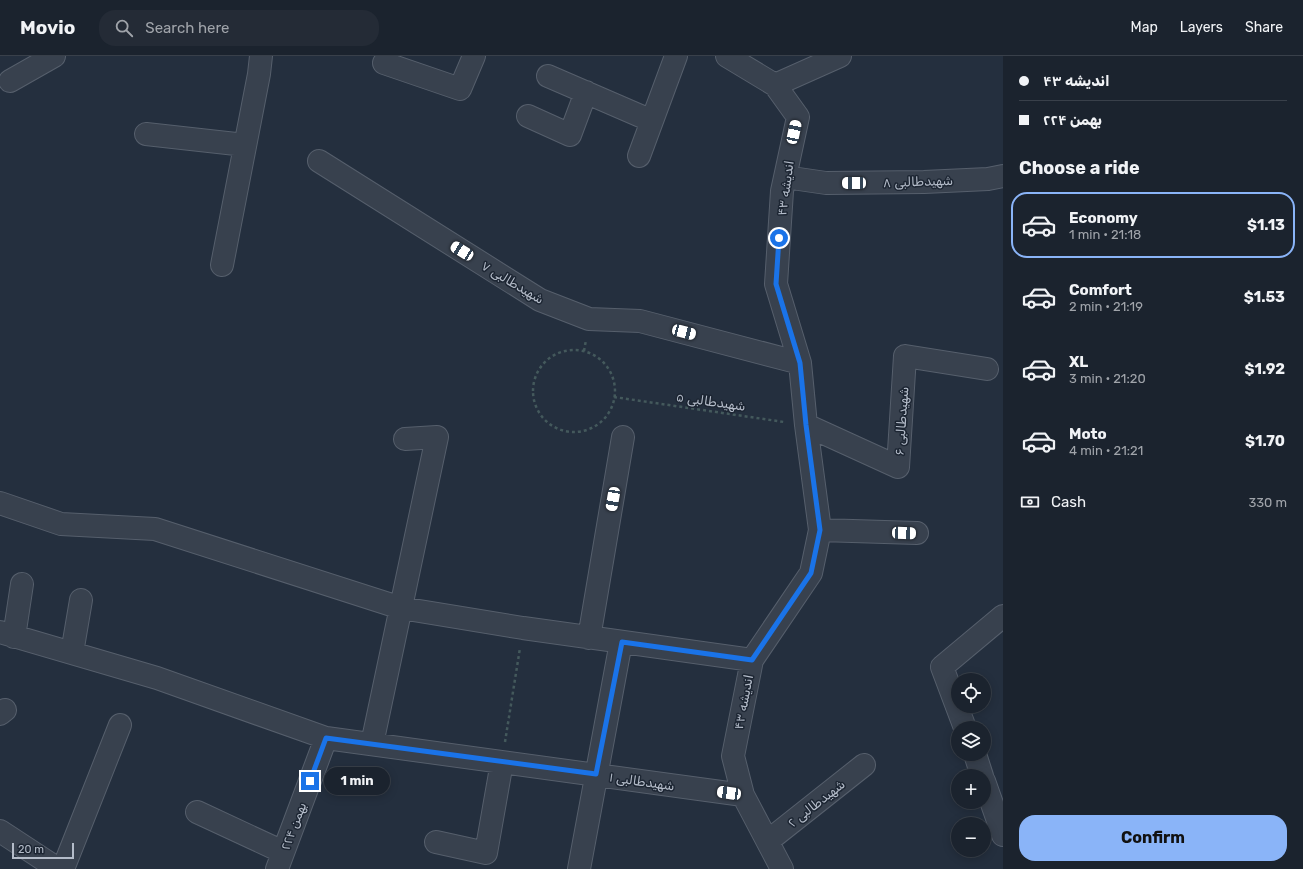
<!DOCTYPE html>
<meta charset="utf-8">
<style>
:root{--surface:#1b232e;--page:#242b36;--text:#f1f3f6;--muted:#a0a4aa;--line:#39404a;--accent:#8ab4f8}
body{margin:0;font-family:Rubik,"Noto Naskh Arabic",sans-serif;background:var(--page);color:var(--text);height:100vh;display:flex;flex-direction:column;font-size:15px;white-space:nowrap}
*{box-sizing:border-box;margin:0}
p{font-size:13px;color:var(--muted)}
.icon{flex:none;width:22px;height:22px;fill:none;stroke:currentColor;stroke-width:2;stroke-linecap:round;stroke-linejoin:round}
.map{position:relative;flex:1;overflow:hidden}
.details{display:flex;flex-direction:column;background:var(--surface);width:300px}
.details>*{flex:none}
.banner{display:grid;align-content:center;height:88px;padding:0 16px;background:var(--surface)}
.controls{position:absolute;left:951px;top:617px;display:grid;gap:8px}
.controls a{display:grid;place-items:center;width:40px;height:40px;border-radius:50%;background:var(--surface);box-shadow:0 2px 10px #0003,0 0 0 1px var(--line);font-size:20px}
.scale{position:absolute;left:12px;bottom:10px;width:62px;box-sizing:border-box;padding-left:4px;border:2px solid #b4bcc9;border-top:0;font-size:11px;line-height:14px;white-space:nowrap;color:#b4bcc9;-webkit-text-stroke:3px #1d2633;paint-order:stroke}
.end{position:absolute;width:18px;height:18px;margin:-9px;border:5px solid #1a73e8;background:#fff;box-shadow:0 0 0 2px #fff}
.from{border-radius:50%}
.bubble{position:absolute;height:28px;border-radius:14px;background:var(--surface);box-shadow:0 2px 10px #0003,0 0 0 1px var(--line);font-size:13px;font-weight:700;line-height:28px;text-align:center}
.car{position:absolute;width:12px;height:24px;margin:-12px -6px;border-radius:5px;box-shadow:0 0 3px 1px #0007;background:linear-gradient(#fff 24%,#345 0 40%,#fff 0 76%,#345 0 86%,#fff 0)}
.banner b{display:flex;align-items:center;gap:14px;height:38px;font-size:15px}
.banner b+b{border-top:1px solid var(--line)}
.banner i{width:10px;height:10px;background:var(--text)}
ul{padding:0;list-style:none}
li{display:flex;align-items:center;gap:12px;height:66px;margin:0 8px 6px;padding:0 8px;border:2px solid transparent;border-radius:16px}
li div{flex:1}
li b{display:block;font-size:15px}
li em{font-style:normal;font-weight:700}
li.on{border-color:var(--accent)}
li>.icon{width:36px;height:36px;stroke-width:1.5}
h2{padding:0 16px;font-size:18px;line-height:48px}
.pay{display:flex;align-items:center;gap:10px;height:44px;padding:0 16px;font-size:15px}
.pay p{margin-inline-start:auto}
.action{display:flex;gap:8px;margin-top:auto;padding:8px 16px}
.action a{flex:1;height:46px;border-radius:16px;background:var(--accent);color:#111;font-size:16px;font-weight:700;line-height:46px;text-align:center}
header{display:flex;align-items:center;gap:24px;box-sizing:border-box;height:56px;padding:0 20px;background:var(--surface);border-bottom:1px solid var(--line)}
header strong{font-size:19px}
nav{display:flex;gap:22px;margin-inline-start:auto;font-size:14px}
.search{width:280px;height:36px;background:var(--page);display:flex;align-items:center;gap:10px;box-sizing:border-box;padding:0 14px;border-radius:16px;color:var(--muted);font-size:15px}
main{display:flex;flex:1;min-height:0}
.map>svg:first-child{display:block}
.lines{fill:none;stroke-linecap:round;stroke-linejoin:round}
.minor-casing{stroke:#565f6c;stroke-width:24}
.path{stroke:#44595c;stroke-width:2.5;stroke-dasharray:3 3;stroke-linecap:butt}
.minor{stroke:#38414e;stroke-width:22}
.route{stroke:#1a73e8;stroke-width:5}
.labels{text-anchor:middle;stroke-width:3;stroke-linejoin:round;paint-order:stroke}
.street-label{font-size:13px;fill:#b4bcc9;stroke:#1d2633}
</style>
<header>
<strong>Movio</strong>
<div class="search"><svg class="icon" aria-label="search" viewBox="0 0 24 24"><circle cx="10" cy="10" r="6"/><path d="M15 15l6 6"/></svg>Search here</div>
<nav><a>Map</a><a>Layers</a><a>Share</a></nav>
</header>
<main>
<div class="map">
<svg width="1003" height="813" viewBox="0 0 1003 813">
<rect width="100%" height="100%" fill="#242f3e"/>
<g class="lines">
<!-- minor casing -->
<g class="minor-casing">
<path id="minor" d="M 727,0 L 775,29 L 798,61 L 782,135 L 776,228 L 800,307 L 806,369 L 820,474 L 811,517 L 752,604 L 733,700 L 743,739 L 782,813
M 384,7 L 460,33 L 474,0
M 548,20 L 652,65
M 10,25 L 54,0
M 775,29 L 840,0
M 528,60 L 570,79 L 586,36
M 146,78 L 245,89
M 639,100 L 676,0
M 319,105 L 540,244 L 589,263 L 640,265 L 800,307
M 785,121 L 826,127 L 924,126 L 988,123 L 1003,120
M 222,209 L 259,18 L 261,0
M 806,369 L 898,411 L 905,300 L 987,313
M 0,447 L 61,468 L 155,473 L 401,552 L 523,572 L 752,604
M 820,474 L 917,477
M 0,576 L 157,622 L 326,682 L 743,739
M 14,581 L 22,528
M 589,582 L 623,381
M 72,597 L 81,544
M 0,658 L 5,654
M 965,672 L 942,611 L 1003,560
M 372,688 L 437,381 L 405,383
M 975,698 L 982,720
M 984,725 L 1003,779
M 197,756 L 283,796
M 0,775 L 58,813
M 768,785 L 864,709
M 436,786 L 486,797 L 502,706
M 63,813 L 120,669
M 277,813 L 326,682
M 579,813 L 621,586"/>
</g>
<!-- path -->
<path class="path" d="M533 335a41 41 0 1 1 82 0a41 41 0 1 1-82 0Z
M 584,295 L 586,284
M 614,341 L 784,366
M 505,686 L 520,592"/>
<!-- minor -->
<use href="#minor" class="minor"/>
</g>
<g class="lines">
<!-- route -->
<path class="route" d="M 310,725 L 326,682 L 596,718 L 622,586 L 752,604 L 811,517 L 820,474 L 806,369 L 800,307 L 776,228 L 779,182"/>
</g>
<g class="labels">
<!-- street labels -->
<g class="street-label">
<text transform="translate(918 125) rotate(-2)" y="5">شهیدطالبی ۸</text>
<text transform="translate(785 132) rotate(-82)" y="5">اندیشه ۴۳</text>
<text transform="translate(513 226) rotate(31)" y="5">شهیدطالبی ۷</text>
<text transform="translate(711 345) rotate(8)" y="5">شهیدطالبی ۵</text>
<text transform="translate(901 365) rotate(-86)" y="5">شهیدطالبی ۶</text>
<text transform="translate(743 646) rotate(-79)" y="5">اندیشه ۴۳</text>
<text transform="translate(642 725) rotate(8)" y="5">شهیدطالبی ۱</text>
<text transform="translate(816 747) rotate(-38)" y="5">شهیدطالبی ۲</text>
<text transform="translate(293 770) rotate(-69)" y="5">۲۲بهمن ۴</text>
</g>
</g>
</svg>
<div class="controls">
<a><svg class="icon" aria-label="locate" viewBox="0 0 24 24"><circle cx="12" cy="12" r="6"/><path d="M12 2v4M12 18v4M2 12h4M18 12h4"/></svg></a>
<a><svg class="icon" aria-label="layers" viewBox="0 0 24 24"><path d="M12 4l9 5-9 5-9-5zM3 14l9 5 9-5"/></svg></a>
<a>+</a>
<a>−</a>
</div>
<div class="scale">20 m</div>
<i class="end from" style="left:779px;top:182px"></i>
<i class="end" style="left:310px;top:725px"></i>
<div class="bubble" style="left:324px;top:711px;width:66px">1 min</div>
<i class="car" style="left:794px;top:76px;rotate:12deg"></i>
<i class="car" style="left:854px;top:127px;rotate:270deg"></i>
<i class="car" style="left:462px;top:195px;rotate:302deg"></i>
<i class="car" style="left:684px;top:276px;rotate:105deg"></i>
<i class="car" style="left:613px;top:443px;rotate:190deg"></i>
<i class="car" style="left:904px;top:477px;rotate:92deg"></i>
<i class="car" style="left:729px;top:737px;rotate:278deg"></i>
</div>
<section class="details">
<div class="banner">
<b><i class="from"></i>اندیشه ۴۳</b>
<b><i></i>۲۲بهمن ۴</b>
</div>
<h2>Choose a ride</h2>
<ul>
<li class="on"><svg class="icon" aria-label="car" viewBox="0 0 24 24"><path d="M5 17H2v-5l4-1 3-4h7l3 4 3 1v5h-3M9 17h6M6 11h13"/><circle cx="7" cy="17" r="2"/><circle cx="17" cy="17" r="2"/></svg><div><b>Economy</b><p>1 min · 21:18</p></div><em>$1.13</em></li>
<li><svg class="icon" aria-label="car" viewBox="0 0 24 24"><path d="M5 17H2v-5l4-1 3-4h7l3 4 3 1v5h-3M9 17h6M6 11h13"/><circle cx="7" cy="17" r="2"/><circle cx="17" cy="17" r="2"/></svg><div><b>Comfort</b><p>2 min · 21:19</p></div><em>$1.53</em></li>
<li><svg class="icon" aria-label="car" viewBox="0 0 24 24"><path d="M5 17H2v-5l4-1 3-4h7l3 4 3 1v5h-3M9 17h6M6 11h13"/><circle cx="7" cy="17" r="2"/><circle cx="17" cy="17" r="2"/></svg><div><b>XL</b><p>3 min · 21:20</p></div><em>$1.92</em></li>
<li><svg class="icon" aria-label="car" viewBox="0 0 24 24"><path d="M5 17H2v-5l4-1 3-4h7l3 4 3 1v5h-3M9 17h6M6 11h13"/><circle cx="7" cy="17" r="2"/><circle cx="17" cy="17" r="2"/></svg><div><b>Moto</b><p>4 min · 21:21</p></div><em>$1.70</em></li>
</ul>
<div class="pay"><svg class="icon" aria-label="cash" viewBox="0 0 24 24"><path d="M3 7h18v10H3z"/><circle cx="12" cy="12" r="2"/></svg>Cash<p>330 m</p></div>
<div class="action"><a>Confirm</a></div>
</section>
</main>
